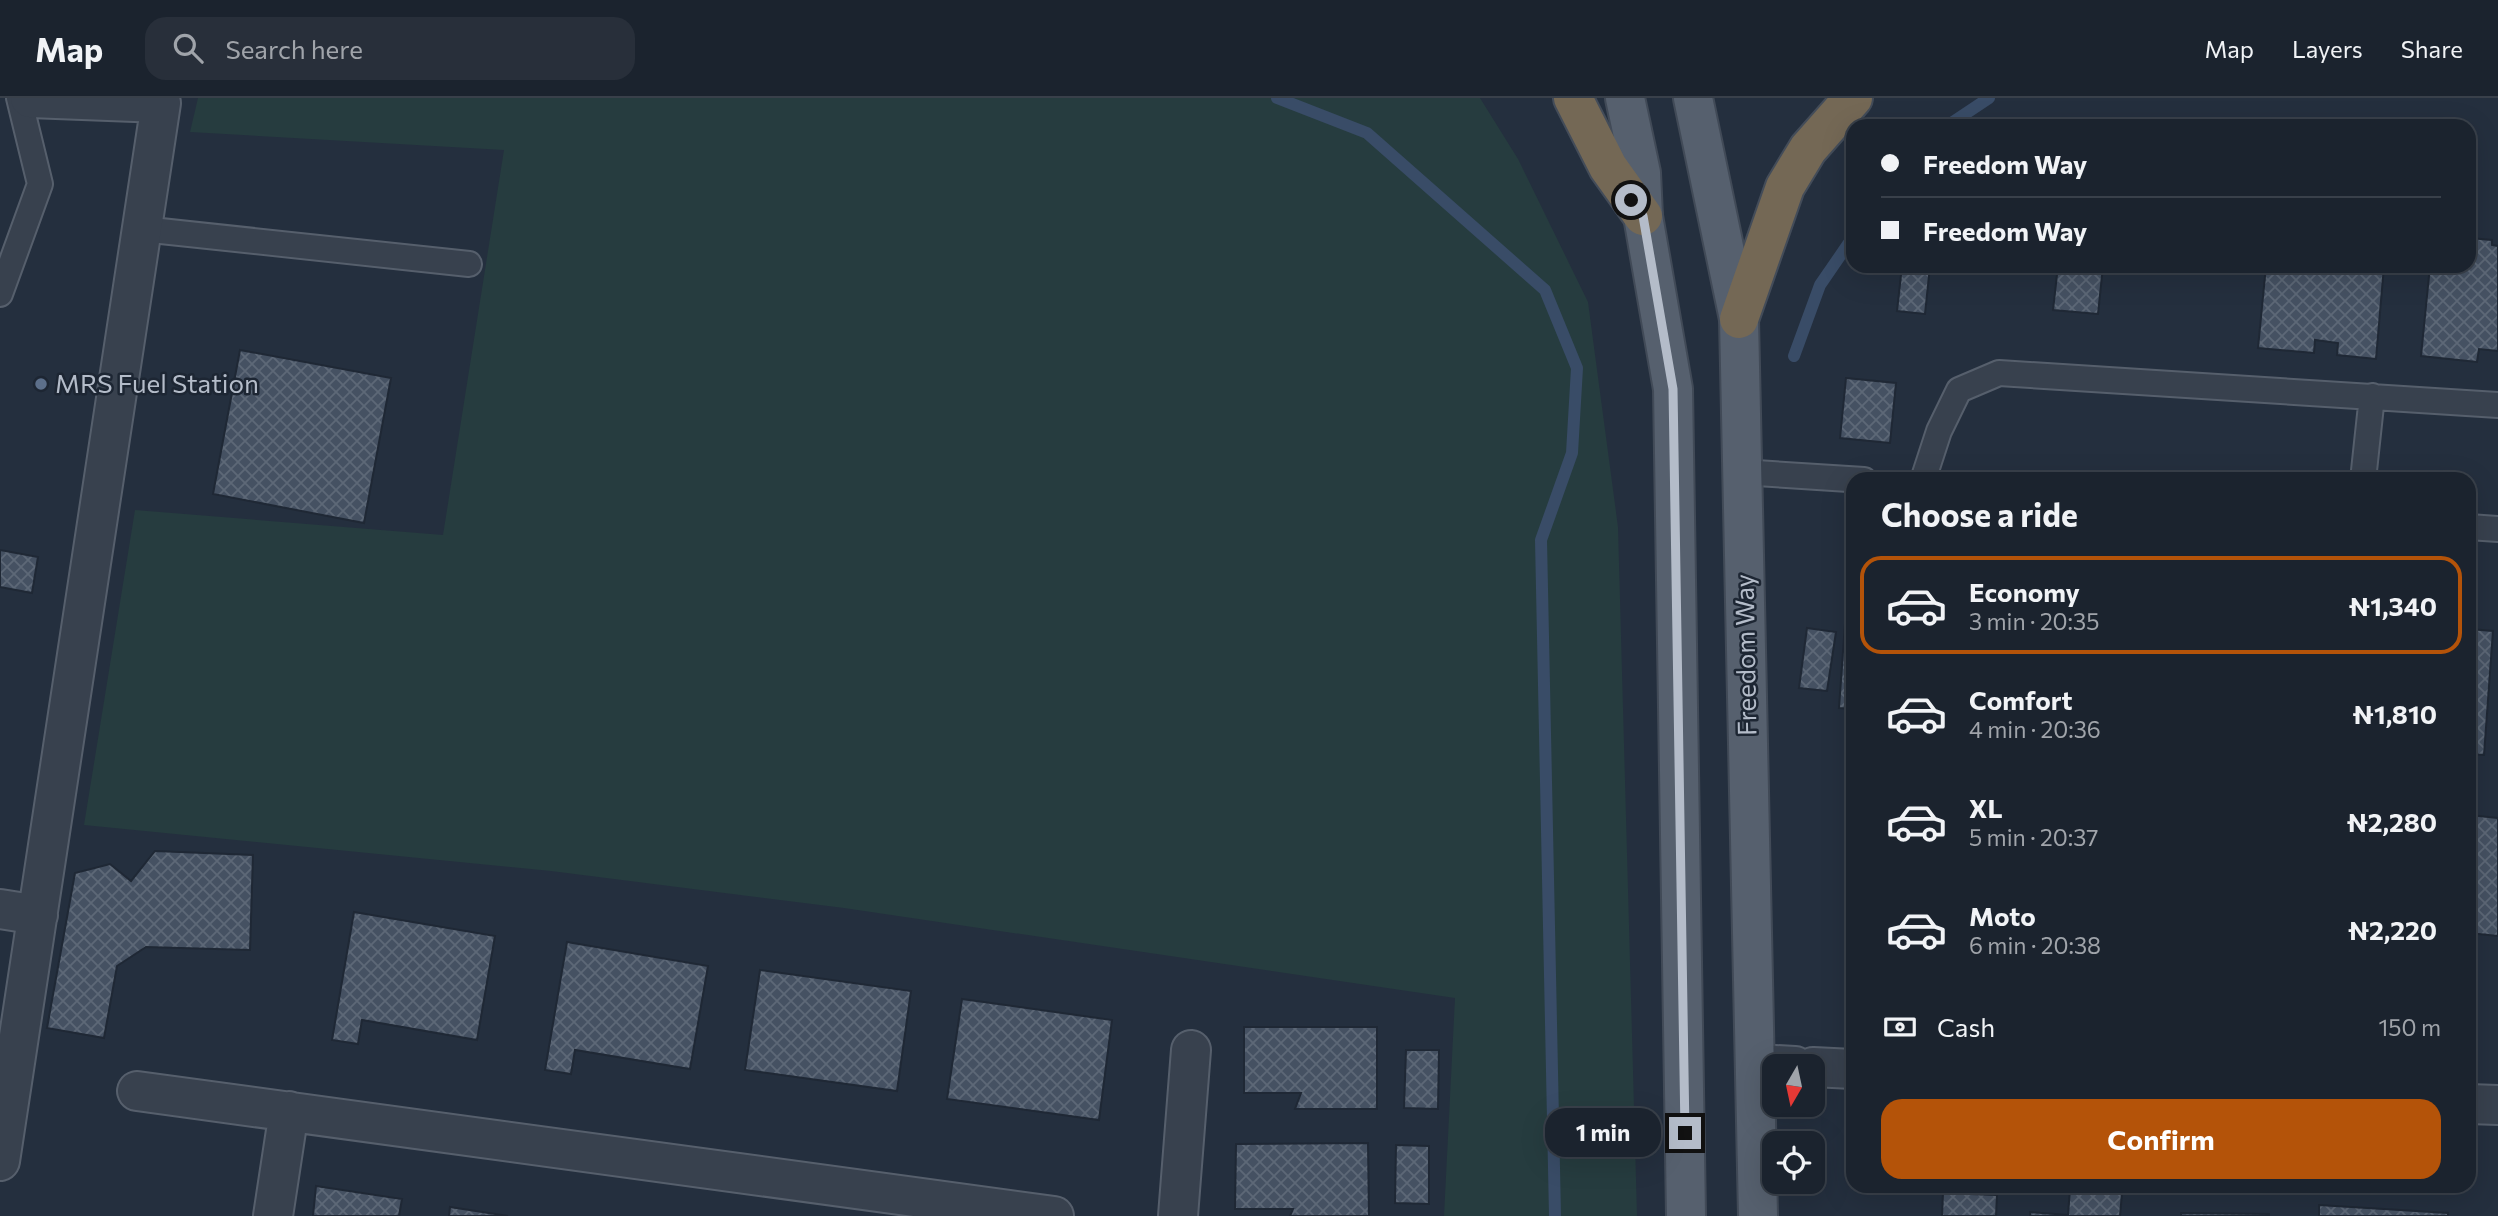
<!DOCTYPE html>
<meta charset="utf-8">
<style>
:root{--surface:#1b232e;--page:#282f3a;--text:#f1f3f6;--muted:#a0a4aa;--line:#39404a;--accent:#b45309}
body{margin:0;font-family:Commissioner,sans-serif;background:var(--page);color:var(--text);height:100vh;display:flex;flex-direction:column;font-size:26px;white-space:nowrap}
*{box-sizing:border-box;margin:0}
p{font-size:23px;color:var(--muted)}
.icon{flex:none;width:38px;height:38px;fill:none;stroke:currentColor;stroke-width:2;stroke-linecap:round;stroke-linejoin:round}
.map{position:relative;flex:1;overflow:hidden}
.details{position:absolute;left:1846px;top:374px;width:630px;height:721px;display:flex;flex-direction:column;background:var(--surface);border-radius:21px;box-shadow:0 7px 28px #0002,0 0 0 2px var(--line)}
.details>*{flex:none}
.guide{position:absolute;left:1846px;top:21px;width:630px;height:154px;border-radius:21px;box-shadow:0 7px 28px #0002,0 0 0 2px var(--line);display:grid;align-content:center;height:154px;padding:0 35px;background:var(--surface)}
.needle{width:46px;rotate:189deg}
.controls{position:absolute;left:1762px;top:956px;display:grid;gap:14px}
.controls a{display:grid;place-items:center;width:63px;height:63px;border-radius:14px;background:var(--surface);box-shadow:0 7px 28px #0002,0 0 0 2px var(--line);font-size:35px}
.end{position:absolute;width:32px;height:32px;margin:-16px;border:9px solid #b4bcc9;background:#111;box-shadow:0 0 0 4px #111}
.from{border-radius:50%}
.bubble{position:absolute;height:49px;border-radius:21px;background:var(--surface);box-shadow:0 7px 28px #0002,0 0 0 2px var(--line);font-size:23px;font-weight:700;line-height:49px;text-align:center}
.guide b{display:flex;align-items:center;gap:24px;height:66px;font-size:26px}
.guide b+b{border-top:2px solid var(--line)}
.guide i{width:18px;height:18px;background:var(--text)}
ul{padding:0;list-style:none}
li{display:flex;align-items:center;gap:21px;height:98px;margin:0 14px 10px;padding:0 21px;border:4px solid transparent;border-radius:21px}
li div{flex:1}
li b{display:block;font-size:26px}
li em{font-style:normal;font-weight:700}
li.active{border-color:var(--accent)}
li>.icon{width:63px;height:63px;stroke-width:1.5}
h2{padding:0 35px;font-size:32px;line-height:84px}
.pay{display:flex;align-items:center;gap:18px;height:77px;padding:0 35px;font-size:26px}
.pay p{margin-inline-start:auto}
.primary-button{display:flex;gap:14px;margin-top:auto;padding:14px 35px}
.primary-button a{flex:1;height:80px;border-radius:21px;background:var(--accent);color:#fff;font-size:28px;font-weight:700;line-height:80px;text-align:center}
header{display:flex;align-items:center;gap:42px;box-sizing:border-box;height:98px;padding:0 35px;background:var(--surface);border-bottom:2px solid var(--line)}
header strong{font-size:33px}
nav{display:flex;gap:38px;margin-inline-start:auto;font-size:24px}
.search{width:490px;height:63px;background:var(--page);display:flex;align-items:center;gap:18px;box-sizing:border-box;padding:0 24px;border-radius:21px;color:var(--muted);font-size:26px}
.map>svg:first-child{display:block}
.green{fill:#263c3f}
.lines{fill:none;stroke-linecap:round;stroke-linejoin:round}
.stream{stroke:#394c67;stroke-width:12}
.building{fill:url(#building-cross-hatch);stroke:#1f2835;stroke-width:2}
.lane-casing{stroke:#565f6c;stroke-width:28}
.street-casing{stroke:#565f6c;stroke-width:42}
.primary-casing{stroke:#414a57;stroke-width:42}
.highway-casing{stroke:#434c59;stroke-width:42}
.lane{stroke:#38414e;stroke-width:24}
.street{stroke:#38414e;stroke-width:38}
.primary{stroke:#56606e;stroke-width:38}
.highway{stroke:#746855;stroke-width:38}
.route{stroke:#b4bcc9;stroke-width:9}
.service-dot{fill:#5c6f8a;stroke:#1d2633;stroke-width:2.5}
.labels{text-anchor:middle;stroke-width:5;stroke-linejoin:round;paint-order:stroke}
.poi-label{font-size:26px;fill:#b4bcc9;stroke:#1d2633;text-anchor:start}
.street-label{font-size:26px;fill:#b4bcc9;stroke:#1d2633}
</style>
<header>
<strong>Map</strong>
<div class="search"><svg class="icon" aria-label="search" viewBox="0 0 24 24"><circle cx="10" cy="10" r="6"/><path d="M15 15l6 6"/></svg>Search here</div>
<nav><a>Map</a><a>Layers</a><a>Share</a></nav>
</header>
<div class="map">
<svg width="2498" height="1118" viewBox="0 0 2498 1118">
<defs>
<pattern id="building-cross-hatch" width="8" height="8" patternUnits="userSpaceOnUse" patternTransform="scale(1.75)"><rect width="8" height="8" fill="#455162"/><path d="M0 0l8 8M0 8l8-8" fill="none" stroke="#5d6877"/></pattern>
</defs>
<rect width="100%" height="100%" fill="#242f3e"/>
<!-- green -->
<path class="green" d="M 198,0 L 1480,0 L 1518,61 L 1588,204 L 1618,429 L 1637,1118 L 1444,1118 L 1455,900 L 844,810 L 551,773 L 84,727 L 135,412 L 443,437 L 504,52 L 190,34 Z"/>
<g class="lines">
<!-- stream -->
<path class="stream" d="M 1277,0 L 1367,35 L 1545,192 L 1577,270 L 1572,355 L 1541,442 L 1555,1118
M 1947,28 L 1989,0
M 1794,258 L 1820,187 L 1853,139"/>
</g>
<!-- building -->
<path class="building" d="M 2469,140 L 2492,142 L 2492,147 L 2498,148 L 2498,253 L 2479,251 L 2477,264 L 2421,258 L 2430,168 L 2469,168 Z
M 1902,168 L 1930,168 L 1925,216 L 1897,213 Z
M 2058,168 L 2103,168 L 2098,216 L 2053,212 Z
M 2266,168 L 2384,168 L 2376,261 L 2337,257 L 2338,245 L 2315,242 L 2314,255 L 2258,250 Z
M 240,252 L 391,280 L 364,425 L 213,396 Z
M 1846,280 L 1896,285 L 1890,345 L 1840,340 Z
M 0,452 L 38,459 L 32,495 L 0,489 Z
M 1848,484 L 1853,485 L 1853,611 L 1839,610 Z
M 1807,530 L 1836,534 L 1827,593 L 1799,590 Z
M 2469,531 L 2493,533 L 2484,657 L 2469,656 Z
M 2469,717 L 2498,720 L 2498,838 L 2469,835 Z
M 155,753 L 253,757 L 250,852 L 146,849 L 117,868 L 104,940 L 47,930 L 75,775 L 110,766 L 131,783 Z
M 354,814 L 495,838 L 477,942 L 362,922 L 358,946 L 332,942 Z
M 567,844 L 708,868 L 690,971 L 575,952 L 571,976 L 545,972 Z
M 760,872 L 911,893 L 897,993 L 745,972 Z
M 962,901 L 1112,922 L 1099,1022 L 947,1001 Z
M 1244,929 L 1377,929 L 1377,1011 L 1295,1011 L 1301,995 L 1244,995 Z
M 1406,952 L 1439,952 L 1438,1011 L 1404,1010 Z
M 1368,1045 L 1369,1118 L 1290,1118 L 1293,1111 L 1235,1111 L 1236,1046 Z
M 1396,1047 L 1429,1048 L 1429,1106 L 1395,1105 Z
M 316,1088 L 402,1101 L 399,1118 L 313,1118 Z
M 2070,1091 L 2122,1095 L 2120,1118 L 2030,1118 L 2030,1114 L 2068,1117 Z
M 1943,1095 L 1997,1097 L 1996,1118 L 1942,1118 Z
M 2319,1107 L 2448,1115 L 2448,1118 L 2319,1118 Z
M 450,1109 L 508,1118 L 449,1118 Z
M 2181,1115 L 2269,1116 L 2269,1118 L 2181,1118 Z"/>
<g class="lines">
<!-- lane casing -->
<g class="lane-casing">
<path id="lane" d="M 142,131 L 469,166
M 0,196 L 40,86 L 19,0
M 1741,374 L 1864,382
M 1923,382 L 1939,333 L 1959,292 L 1999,275 L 2498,307
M 2363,382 L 2372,298
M 2469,429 L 2498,431"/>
</g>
<!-- street casing -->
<g class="street-casing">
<path id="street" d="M 0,811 L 38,817
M 1756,966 L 1795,968
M 1813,969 L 1853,971
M 137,993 L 1054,1118
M 2469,1006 L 2498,1007
M 0,1063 L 161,5 L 30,0
M 273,1118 L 289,1013
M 1178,1118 L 1191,952"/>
</g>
<!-- primary casing -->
<g class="primary-casing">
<path id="primary" d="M 1625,0 L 1641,75 L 1643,118 L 1673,291 L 1686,1118
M 1693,0 L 1739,221 L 1758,1118"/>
</g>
<!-- highway casing -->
<g class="highway-casing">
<path id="highway" d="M 1573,0 L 1608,69 L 1643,118
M 1739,221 L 1785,89 L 1808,51 L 1853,0"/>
</g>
<!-- lane -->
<use href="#lane" class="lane"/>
<!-- street -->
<use href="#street" class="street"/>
<!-- primary -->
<use href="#primary" class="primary"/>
<!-- highway -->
<use href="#highway" class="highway"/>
</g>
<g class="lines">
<!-- route -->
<path class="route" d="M 1631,102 L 1643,118 L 1673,291 L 1685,1035"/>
</g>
<!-- markers -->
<circle class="service-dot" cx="41" cy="286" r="7"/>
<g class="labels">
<!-- poi labels -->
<g class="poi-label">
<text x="55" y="295">MRS Fuel Station</text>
</g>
<!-- street labels -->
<g class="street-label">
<text transform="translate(1746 557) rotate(-91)" y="9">Freedom Way</text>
</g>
</g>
</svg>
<div class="controls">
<a><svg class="needle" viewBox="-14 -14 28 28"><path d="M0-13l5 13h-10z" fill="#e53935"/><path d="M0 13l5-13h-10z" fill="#a0a4aa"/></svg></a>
<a><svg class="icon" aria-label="locate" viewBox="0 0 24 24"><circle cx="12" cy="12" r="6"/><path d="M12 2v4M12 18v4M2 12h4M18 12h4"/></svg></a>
</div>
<i class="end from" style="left:1631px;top:102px"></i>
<i class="end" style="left:1685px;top:1035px"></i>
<div class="bubble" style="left:1545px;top:1010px;width:116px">1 min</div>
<div class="guide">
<b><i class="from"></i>Freedom Way</b>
<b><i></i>Freedom Way</b>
</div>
<section class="details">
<h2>Choose a ride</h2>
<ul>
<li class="active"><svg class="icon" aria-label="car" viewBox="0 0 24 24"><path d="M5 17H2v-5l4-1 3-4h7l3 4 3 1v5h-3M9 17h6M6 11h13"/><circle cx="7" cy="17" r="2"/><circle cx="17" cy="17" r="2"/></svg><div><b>Economy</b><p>3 min · 20:35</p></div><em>₦1,340</em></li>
<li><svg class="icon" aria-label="car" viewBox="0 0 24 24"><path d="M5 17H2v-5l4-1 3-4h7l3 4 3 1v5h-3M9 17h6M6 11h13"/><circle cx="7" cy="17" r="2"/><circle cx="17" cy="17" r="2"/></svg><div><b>Comfort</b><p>4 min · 20:36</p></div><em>₦1,810</em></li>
<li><svg class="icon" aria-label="car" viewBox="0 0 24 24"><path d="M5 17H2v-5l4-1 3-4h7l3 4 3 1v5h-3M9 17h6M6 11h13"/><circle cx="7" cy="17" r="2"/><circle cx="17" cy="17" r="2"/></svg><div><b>XL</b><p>5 min · 20:37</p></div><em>₦2,280</em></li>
<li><svg class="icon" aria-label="car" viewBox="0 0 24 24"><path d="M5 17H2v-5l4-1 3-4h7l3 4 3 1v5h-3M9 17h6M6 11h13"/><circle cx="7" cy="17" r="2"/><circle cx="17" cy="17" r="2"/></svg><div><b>Moto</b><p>6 min · 20:38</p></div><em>₦2,220</em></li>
</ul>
<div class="pay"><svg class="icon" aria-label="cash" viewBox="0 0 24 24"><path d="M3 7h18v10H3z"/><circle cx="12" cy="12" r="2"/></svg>Cash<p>150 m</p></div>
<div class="primary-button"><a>Confirm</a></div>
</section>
</div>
